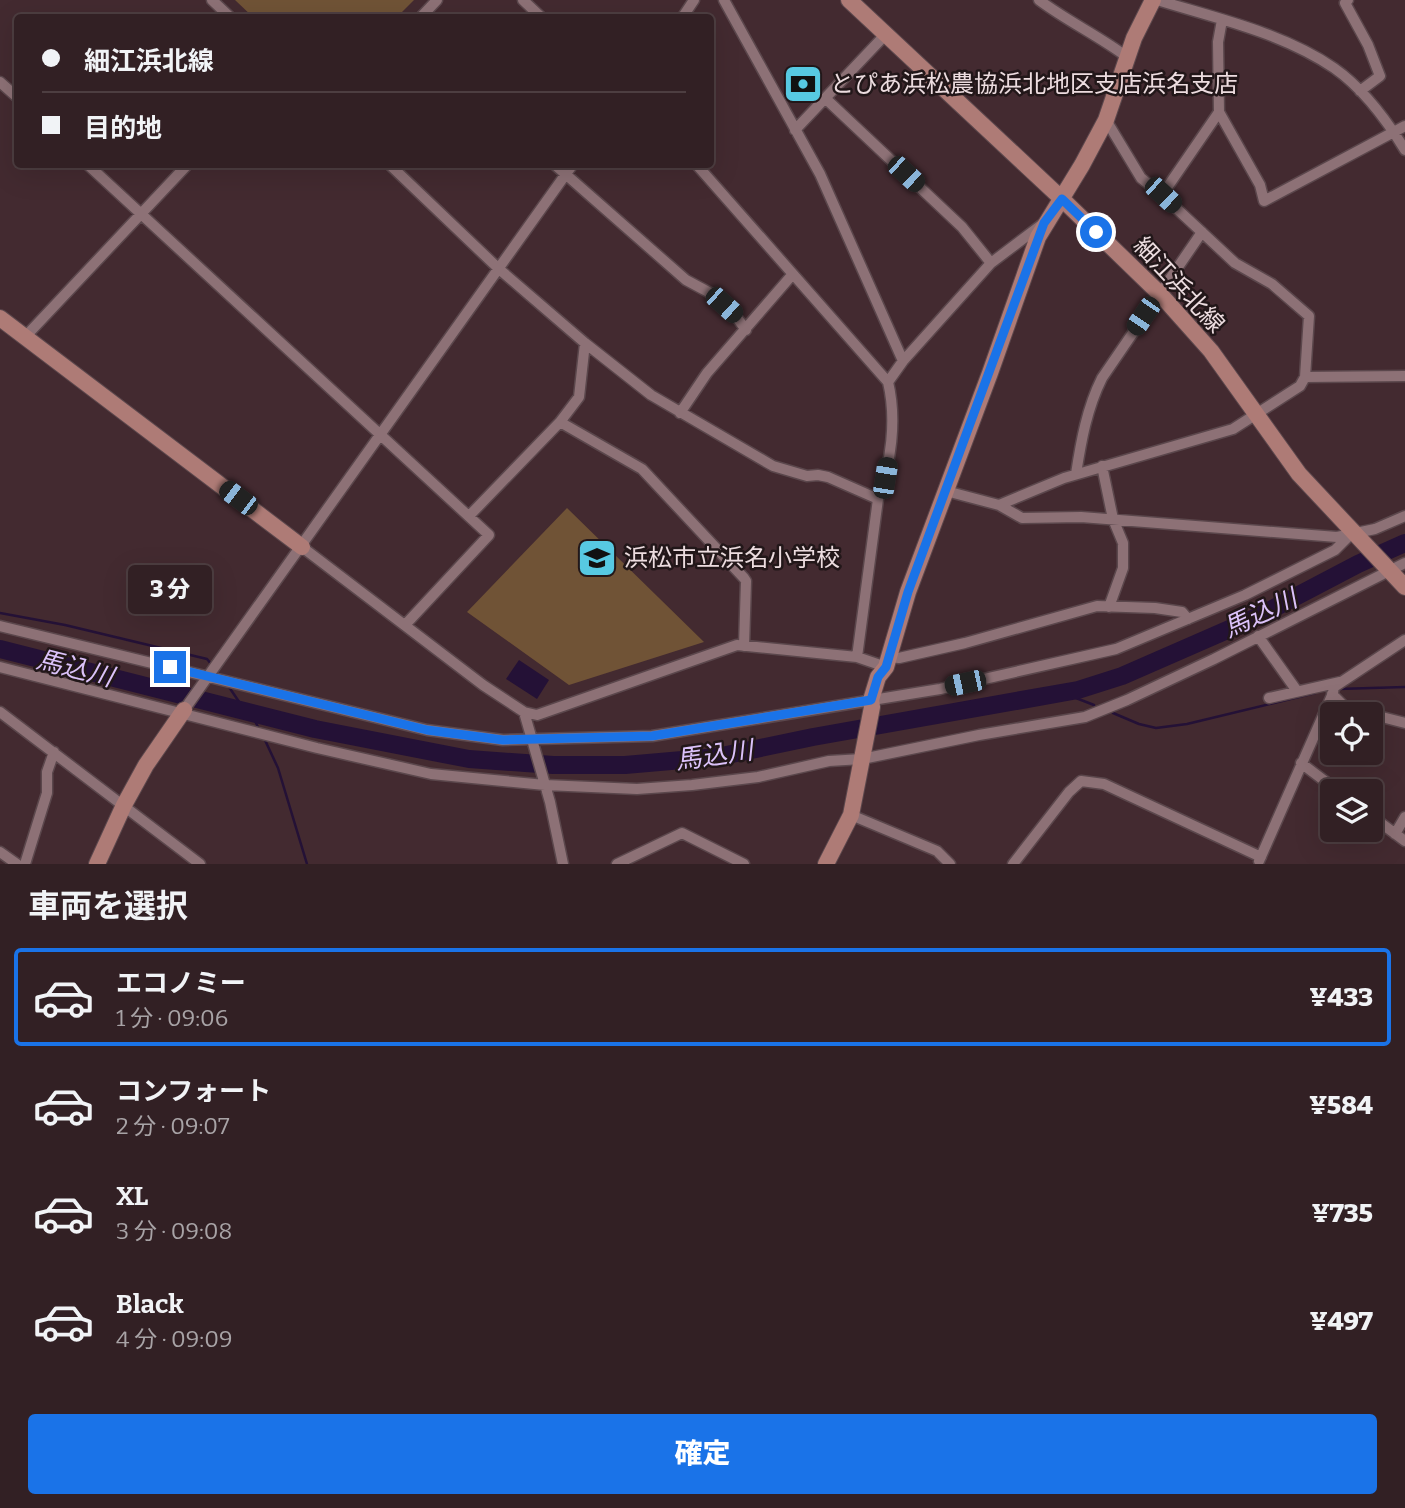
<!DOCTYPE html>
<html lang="ja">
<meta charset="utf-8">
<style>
:root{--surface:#322024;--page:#3a282c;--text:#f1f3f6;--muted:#a8a3a6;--line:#4d3e41;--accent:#1a73e8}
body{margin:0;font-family:Bitter,"Noto Sans JP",serif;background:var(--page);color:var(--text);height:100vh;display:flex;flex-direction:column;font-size:26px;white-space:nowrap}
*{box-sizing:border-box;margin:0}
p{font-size:23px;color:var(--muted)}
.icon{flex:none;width:38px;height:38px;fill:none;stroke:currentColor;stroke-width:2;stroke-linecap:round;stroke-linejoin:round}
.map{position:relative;height:864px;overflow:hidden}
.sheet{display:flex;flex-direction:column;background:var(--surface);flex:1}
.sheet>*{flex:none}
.guide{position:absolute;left:14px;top:14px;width:700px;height:154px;border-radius:7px;box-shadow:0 7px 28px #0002,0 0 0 2px var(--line);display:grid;align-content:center;height:154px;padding:0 28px;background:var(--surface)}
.buttons{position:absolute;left:1320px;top:702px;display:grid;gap:14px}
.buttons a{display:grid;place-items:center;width:63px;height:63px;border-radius:7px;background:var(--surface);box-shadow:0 7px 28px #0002,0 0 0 2px var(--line);font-size:35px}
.end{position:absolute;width:32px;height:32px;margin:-16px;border:9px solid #1a73e8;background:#fff;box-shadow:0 0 0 4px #fff}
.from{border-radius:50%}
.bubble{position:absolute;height:49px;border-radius:7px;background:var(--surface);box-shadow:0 7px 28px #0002,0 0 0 2px var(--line);font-size:23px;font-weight:800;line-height:49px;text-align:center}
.car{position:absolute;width:21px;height:42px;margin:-21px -10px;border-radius:9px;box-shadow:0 0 5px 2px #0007;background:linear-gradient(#222 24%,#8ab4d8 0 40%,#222 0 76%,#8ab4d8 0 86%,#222 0)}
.guide b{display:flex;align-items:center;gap:24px;height:66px;font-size:26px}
.guide b+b{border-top:2px solid var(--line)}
.guide i{width:18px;height:18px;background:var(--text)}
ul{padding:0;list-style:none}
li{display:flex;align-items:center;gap:21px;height:98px;margin:0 14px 10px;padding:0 14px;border:4px solid transparent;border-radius:7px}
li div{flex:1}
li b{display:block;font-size:26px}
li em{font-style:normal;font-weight:800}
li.selected{border-color:var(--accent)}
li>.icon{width:63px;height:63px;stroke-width:1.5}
h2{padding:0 28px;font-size:32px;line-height:84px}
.button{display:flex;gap:14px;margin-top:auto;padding:14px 28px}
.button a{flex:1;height:80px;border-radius:7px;background:var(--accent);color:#fff;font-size:28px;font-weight:800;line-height:80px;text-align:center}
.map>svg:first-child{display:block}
.green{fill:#705336}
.water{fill:#241136}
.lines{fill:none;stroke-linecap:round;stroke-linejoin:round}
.stream{stroke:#241136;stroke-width:2.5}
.river{stroke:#241136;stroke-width:18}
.street-casing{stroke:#5b474c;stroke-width:13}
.secondary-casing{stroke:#5b474c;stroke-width:18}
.street{stroke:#8d7176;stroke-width:10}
.secondary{stroke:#ae7b76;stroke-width:16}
.route{stroke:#1a73e8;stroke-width:9}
.labels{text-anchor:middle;stroke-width:5;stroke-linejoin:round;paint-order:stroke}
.poi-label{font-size:24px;fill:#ecdcdf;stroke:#221719;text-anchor:start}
.street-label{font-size:24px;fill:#ecdcdf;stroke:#221719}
.water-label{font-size:26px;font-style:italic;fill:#dbc2fa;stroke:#221719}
</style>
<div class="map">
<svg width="1405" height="864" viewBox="0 0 1405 864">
<rect width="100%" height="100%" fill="#432a30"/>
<!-- green -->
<path class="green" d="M 235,0 L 414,0 L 397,17 L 254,18 Z
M 567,508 L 704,642 L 569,685 L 467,612 Z"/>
<!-- water -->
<path class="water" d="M 519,660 L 549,680 L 537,699 L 506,679 Z"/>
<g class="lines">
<!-- stream -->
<path class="stream" d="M 0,613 L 65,625 L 207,659 L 212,665
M 229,687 L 246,712 L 254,719 L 259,729
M 1338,689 L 1405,687
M 1063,693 L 1094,705
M 1113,713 L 1139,724 L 1156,728 L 1187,724 L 1315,693
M 264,738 L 278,768 L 307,864"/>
<!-- river -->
<path class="river" d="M 0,649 L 315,729 L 469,759 L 553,765 L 625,765 L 717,757 L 813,737 L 1078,690 L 1122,676 L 1257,617 L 1358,564 L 1405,543"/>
<!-- street casing -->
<g class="street-casing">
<path id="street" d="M 212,0 L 231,18
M 523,0 L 542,18
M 724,0 L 820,174 L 903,361
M 1039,0 C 1067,21 1099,36 1127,57
M 1157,0 C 1216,18 1283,33 1334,68 C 1364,89 1386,119 1405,150
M 1348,0 L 1345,3 L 1368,45 L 1380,76 L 1360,91
M 420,18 L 437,0
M 682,18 L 694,0
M 1222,20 L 1218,42 L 1219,112 L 1260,185 L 1264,201 L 1405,126
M 0,82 L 18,98
M 825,98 L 962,227 L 991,263
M 795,130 L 886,34
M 87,164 L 489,535 L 405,625
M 389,164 L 499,269 L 585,343 L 651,395 L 773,466 L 807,476 L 818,475 L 828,477 L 878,499
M 554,164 L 686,280 L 714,295 L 735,315 L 746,330
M 696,164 L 888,382 C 897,420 891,463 878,499 L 857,657
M 1162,195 L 1219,112
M 25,337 L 188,164
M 1305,377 L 1405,376
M 888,382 L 903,361 L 991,263 L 1044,223
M 680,413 L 707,373 L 792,275
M 560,422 L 642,469 L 744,578 L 746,581 L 744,646
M 1102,466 L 1113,519 L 1123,543 L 1123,568 L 1109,607
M 1076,474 C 1081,441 1087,408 1102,378 L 1202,232
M 946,491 L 999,505 L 1064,478 L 1233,429 L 1300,386 L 1305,377 L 1309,316 L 1272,284 L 1235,263 L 1162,195 L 1141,178 L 1106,120
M 999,505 L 1022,518 L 1081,517 L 1337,537 L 1375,529 L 1405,516
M 469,516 L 560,422 L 579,397 L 585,343
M 302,547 L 483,685 L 524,712 L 537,715 L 737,645 L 857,657 L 886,667
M 0,626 L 427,730 L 503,740 L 652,736 L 940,689 L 1116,649 L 1245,595 L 1335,550 L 1353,532
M 1258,636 L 1297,691
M 888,657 L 899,658 L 965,643 L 1097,606 L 1155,608 L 1182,612 L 1188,619
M 0,667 L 317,748 L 431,774 L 545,785 L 637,789 L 692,785 L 758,777 L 829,761 L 862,759 L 979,735 L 1085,717 L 1127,700 L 1214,659 L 1405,563
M 1332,694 L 1345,707 L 1369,714
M 1269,698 L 1340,682
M 184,710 L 573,164
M 0,712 L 200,864
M 524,712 L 550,802 L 563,864
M 1370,714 L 1405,723
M 1301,763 L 1338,791
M 851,815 L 937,851 L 950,864
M 1370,815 L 1405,841
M 1395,834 L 1405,817
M 0,852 L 17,864
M 1259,861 L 1333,693 L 1334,687 L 1405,640
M 25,864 L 47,793 L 47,772 L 54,752
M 617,864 L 682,833 L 744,864
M 1013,864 L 1069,792 L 1081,781 L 1104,784 L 1261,857"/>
</g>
<!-- secondary casing -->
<g class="secondary-casing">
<path id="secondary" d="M 849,0 L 1062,199 L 1161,295 L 1211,351 L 1299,474 L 1405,587
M 0,318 L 302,547
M 97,864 L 124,805 L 146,765 L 184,710
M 826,864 L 851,815 L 872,707 L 871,700 L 878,677 L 886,667 L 908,592 L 990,373 L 1038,237 L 1082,165 L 1106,120 L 1134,38 L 1153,0"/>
</g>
<!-- street -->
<use href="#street" class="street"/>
<!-- secondary -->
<use href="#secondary" class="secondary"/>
</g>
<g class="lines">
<!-- route -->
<path class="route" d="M 170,667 L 427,730 L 503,740 L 652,736 L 871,700 L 878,677 L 886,667 L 908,592 L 1044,223 L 1062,199 L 1096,232"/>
</g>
<!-- icons -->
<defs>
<g id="bank-square" transform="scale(2.0125)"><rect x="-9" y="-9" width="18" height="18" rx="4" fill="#57c9e2" stroke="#221719"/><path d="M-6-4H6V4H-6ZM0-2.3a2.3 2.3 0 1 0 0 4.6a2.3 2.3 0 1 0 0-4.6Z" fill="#111"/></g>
<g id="school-square" transform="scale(2.0125)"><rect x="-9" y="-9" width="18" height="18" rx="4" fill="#57c9e2" stroke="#221719"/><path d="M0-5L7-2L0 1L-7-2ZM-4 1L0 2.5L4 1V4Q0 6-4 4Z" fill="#111"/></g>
</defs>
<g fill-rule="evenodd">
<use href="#bank-square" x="803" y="84"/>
<use href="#school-square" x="597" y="558"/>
</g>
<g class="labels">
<!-- poi labels -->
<g class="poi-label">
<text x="830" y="92">とぴあ浜松農協浜北地区支店浜名支店</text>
<text x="624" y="566">浜松市立浜名小学校</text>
</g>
<!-- street labels -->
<g class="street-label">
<text transform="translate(1179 285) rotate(47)" y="8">細江浜北線</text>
</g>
<!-- water labels -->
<g class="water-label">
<text transform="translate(1260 613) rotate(-25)" y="9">馬込川</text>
<text transform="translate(75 668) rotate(14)" y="9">馬込川</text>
<text transform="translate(714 755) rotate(-8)" y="9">馬込川</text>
</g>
</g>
</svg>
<div class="buttons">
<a><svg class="icon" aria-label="locate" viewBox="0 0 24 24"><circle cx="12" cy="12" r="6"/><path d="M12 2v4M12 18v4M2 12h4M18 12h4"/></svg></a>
<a><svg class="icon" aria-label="layers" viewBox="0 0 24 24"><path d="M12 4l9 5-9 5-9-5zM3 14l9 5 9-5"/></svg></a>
</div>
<i class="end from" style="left:1096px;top:232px"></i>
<i class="end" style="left:170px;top:667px"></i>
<div class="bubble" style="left:128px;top:565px;width:84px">3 分</div>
<i class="car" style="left:906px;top:174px;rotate:133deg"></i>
<i class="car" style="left:1163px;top:195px;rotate:133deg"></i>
<i class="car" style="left:724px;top:305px;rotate:132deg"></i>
<i class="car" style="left:1143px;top:316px;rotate:214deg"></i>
<i class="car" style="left:885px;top:478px;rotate:9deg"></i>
<i class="car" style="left:238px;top:498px;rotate:307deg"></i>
<i class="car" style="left:965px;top:683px;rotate:258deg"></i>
<div class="guide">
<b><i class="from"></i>細江浜北線</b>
<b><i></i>目的地</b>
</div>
</div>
<section class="sheet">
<h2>車両を選択</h2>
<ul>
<li class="selected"><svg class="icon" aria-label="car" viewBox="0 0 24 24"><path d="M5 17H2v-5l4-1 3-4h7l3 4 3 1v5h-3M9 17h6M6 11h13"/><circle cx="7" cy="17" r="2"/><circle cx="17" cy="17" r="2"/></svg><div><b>エコノミー</b><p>1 分 · 09:06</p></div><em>¥433</em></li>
<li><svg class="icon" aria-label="car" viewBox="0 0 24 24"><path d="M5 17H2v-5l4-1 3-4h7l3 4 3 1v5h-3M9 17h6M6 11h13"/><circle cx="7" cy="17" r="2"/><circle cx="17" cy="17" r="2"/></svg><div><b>コンフォート</b><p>2 分 · 09:07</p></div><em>¥584</em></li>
<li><svg class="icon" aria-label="car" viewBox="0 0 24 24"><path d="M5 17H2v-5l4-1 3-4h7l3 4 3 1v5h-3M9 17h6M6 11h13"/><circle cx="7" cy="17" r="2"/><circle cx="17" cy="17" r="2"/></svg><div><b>XL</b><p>3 分 · 09:08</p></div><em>¥735</em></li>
<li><svg class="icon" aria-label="car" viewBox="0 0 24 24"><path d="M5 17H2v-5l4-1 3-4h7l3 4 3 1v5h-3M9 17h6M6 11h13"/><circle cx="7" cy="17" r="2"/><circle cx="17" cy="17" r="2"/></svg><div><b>Black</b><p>4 分 · 09:09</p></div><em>¥497</em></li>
</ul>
<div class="button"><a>確定</a></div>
</section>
